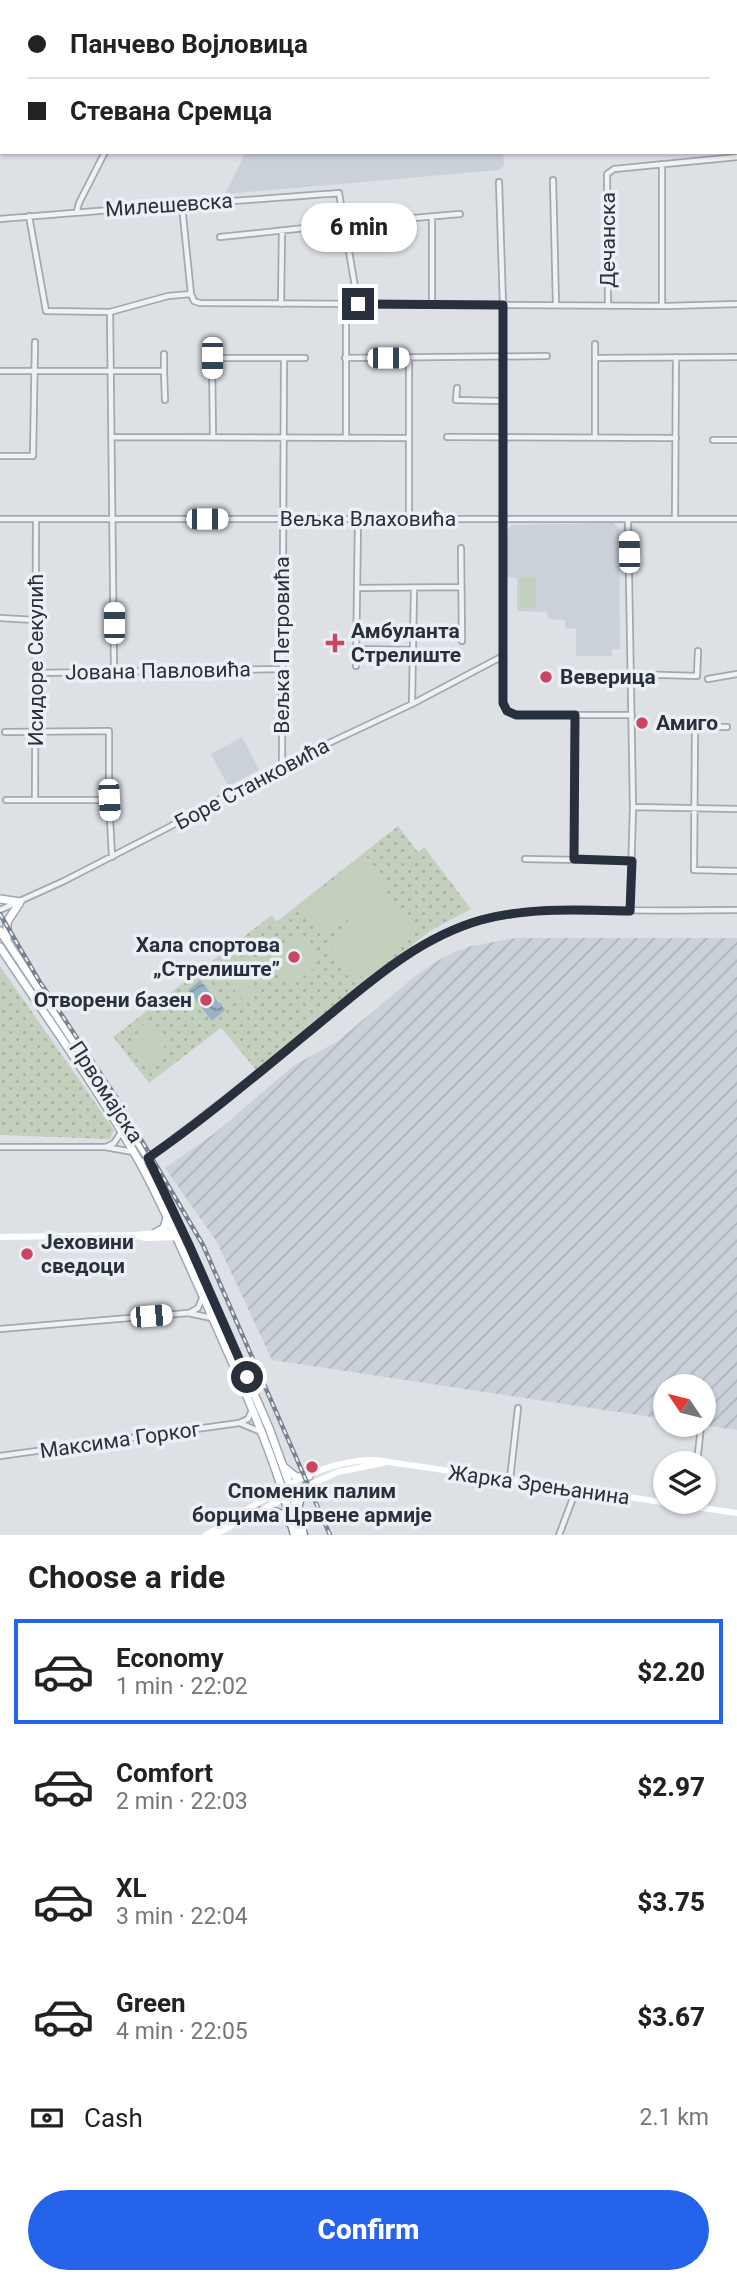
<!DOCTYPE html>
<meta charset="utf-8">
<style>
:root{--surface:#fff;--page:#f6f6f6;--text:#222;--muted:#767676;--line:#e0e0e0;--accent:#2563eb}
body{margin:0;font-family:Roboto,sans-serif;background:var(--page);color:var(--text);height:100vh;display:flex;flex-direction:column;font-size:26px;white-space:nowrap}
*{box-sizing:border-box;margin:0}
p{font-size:23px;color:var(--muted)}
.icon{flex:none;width:38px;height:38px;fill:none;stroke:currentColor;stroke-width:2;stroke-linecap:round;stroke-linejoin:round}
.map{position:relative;height:1535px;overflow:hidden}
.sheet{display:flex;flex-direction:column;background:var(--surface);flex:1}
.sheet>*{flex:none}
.top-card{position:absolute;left:0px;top:0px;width:738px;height:154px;box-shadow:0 2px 5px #0004;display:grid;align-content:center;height:154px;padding:0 28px;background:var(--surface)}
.needle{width:46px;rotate:305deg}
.fabs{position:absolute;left:653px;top:1374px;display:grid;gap:14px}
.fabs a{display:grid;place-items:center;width:63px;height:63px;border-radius:50%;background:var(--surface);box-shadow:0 2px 5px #0004;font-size:35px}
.end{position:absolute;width:32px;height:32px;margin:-16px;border:9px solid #27303c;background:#fff;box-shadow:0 0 0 4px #fff}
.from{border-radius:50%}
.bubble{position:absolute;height:49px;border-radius:24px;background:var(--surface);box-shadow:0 2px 5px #0004;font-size:23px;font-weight:800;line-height:49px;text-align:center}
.car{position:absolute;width:21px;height:42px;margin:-21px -10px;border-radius:9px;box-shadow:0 0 5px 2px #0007;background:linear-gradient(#fff 24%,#345 0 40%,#fff 0 76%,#345 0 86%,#fff 0)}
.top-card b{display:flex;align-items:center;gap:24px;height:66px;font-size:26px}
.top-card b+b{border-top:2px solid var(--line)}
.top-card i{width:18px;height:18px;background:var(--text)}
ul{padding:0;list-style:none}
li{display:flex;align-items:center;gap:21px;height:105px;margin:0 14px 10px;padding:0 14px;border:4px solid transparent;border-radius:0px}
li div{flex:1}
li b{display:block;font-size:26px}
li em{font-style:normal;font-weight:800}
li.active{border-color:var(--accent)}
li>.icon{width:63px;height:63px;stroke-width:1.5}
h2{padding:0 28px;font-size:32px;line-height:84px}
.pay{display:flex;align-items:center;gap:18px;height:77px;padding:0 28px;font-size:26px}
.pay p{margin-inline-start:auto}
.primary-button{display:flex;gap:14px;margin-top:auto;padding:14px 28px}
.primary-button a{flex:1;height:80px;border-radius:42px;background:var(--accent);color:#fff;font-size:28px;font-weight:800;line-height:80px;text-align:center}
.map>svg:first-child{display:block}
.built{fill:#cbd1d8}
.industrial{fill:url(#industrial-furrows)}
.green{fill:url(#green-dots)}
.pitch{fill:#c4d0be}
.water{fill:url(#water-waves)}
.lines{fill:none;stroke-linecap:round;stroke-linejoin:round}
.street-casing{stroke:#a3a8b0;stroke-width:8}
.primary-casing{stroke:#9da7b2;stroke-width:10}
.highway-casing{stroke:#85909c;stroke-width:11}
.street{stroke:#eff2f5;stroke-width:4.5}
.secondary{stroke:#fff;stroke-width:6}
.primary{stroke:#fff;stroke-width:7}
.highway{stroke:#fff;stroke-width:8}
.rail-casing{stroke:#77828f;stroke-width:4.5}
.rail{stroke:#ecf0f4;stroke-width:2;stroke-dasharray:5;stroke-linecap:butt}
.route{stroke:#27303c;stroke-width:9}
.poi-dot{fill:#c94562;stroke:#ecf0f4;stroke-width:2.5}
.labels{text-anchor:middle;stroke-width:7;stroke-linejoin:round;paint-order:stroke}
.street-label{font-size:21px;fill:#27303c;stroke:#ecf0f4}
.poi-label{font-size:21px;font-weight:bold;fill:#27303c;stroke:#ecf0f4;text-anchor:start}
</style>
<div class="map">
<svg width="737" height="1535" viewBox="0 0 737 1535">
<defs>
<pattern id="industrial-furrows" width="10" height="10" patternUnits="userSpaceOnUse" patternTransform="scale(1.75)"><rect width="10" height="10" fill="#cbd1d8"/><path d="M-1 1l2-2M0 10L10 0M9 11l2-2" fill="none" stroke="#aeb4ba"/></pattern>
<pattern id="green-dots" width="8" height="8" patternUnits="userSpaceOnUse" patternTransform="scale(1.75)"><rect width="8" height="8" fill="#c4d0be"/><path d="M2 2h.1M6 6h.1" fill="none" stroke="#a8b3a4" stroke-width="1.8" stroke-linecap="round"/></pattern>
<pattern id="water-waves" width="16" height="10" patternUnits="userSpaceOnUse" patternTransform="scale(1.75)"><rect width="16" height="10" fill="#99b2c6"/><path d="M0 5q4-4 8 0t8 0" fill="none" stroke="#7d91a2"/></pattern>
</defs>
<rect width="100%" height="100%" fill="#dde1e6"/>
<!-- built -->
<path class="built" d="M 246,152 L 503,152 L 504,165 L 500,170 L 225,194 Z
M 613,523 L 619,529 L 620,649 L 612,649 L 612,656 L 576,656 L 576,629 L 565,628 L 565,620 L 548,619 L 547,612 L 517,611 L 517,578 L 506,577 L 505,531 L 512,525 Z
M 242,737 L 259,770 L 228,786 L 211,754 Z"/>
<!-- industrial -->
<path class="industrial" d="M 516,938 L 737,938 L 737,1430 L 702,1425 L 704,1424 L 704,1386 L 665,1386 L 665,1419 L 272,1360 L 217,1242 L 165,1168 L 215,1133 L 293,1066 L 338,1041 L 414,977 L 434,963 L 454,952 L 472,946 Z"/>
<!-- green -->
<path class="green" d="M 398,826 L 418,852 L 424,847 L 471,909 L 430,931 L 257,1071 L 221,1028 L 149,1083 L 113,1037 L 272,915 L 276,922 Z
M 0,966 L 114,1130 L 110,1139 L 0,1135 Z"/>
<!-- pitch -->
<path class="pitch" d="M 520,577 L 536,577 L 536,608 L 520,608 Z
M 365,855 L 390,888 L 325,937 L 301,905 Z
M 388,893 L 418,930 L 357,980 L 327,943 Z
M 300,931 L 321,957 L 312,965 L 314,968 L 301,979 L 299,977 L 290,984 L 267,956 Z
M 235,965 L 255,989 L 242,999 L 222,975 Z
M 144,1024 L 169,1041 L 152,1065 L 127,1048 Z"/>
<!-- water -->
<path class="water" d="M 200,980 L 225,1010 L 212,1021 L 188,990 Z"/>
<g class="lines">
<!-- street casing -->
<g class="street-casing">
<path id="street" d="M 0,21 L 2,22
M 662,164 L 662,306
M 553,180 L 556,305
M 499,182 L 503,305 L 503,703 L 507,711 L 516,715 L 632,715
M 182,206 L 191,294 L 194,301 L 200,303 L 667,306 L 737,304
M 77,211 L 79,203 L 105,152
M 29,216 L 46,311 L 110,312 L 168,296 L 191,294
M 432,217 L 432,305
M 0,219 C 113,209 226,202 339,193 L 358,304
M 379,221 L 460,214
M 220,237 L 305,228
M 281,304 L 282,231
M 346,304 L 346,438
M 608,305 L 607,174 L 614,169 L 737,157
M 110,312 L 114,671
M 164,354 L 164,371
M 345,358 L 547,356
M 596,358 L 737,357
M 0,371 L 164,371 L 165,400
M 457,388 L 456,400 L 501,401
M 213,436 L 212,358 L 305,358
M 595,436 L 595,344
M 112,437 L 408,438
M 447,437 L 676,438
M 713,440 L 737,440
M 0,456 L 33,456 L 35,342
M 409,518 L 409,358
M 675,518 L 676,357
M 0,519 L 737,519
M 628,519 L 633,807 L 630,911
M 461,548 L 462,641
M 358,588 L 461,587
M 0,618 L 35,620
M 358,649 L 413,650
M 356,666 L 358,519
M 35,673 L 282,669
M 631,674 L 697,676 L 698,651
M 708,679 L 737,674
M 412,704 L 414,588
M 659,727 L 727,727
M 695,727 L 694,870 L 737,871
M 5,732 L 109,731 L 109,800 L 112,857
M 282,765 L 284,358
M 6,800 L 109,800
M 35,800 L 36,520
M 633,807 L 737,809
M 525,859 L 632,861
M 574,859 L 575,715
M 0,910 L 64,881 L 171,826 L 282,765 L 412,704 L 503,656
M 0,1147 L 105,1147 L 133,1152
M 106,1147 L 114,1143 L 122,1131
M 140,1163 C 198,1122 253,1077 309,1032 C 364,987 420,934 492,917 C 536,908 581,910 625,910 C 662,911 700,910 737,910
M 189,1313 L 198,1308 L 203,1296
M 0,1329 L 188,1313 L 212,1318
M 240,1423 L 261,1432
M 0,1456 L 239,1423 L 248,1419 L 252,1410
M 697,1463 L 701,1426
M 510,1479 L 518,1408
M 559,1535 L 576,1490"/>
</g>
<!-- primary casing -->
<g class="primary-casing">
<path id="primary" d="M 0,899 L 20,902 L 7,922 L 7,940
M 0,931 L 106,1090 L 148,1158 L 199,1268 L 269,1428 L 293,1494
M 0,947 C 47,1018 97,1087 139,1161 C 163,1204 182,1250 203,1296 C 232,1362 263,1428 285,1498
M 155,1233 L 164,1228 L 167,1218
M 285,1468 L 296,1477 L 309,1476"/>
</g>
<!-- highway casing -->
<g class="highway-casing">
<path id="highway" d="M 293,1494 L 303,1535
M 285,1498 L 295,1535
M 298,1505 L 301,1492 L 307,1486
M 259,1512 C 276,1510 282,1513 293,1526"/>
</g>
<!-- street -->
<use href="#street" class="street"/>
<!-- secondary -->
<path class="secondary" d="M 137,1236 L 146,1238 L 185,1237
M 0,1237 L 135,1235 L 176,1231
M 305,1487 L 338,1472 L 383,1463
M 206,1535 C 258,1505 312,1459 375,1460 L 737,1513
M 214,1535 L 296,1492"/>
<!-- primary -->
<use href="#primary" class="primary"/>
<!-- highway -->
<use href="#highway" class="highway"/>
<!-- rail casing -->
<g class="rail-casing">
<path id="rail" d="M 0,914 L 38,979 L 116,1097 L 203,1245 L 330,1535"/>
</g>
<!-- rail -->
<use href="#rail" class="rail"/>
</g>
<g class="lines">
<!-- route -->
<path class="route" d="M 247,1377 L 190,1247 L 148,1158 C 206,1118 261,1071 316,1026 C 366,985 417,938 481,920 C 529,907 581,910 630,911 L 632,861 L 574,859 L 575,715 L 516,715 L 507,711 L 503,703 L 503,305 L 358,304"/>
</g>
<!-- markers -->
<g class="poi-dot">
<path d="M331.5 632.5h7v7h7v7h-7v7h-7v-7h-7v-7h7z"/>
<circle cx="546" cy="677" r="7"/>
<circle cx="642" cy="723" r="7"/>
<circle cx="294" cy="957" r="7"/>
<circle cx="206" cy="1000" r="7"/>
<circle cx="27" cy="1254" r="7"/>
<circle cx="312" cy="1467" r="7"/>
</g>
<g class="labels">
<!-- street labels -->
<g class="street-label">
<text transform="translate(169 205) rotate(-4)" y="7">Милешевска</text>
<text transform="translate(608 240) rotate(-90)" y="7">Дечанска</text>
<text x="368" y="526">Вељка Влаховића</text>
<text transform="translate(282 645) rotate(-90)" y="7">Вељка Петровића</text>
<text transform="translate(36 660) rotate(-90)" y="7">Исидоре Секулић</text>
<text transform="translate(158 671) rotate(-1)" y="7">Јована Павловића</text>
<text transform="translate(252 784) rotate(-28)" y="7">Боре Станковића</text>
<text transform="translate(106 1092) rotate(57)" y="7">Првомајска</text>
<text transform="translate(120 1440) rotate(-8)" y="7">Максима Горког</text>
<text transform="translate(539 1485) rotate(8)" y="7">Жарка Зрењанина</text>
</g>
<!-- poi labels -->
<g class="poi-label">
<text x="351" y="638">Амбуланта<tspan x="351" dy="24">Стрелиште</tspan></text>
<text x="560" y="684">Веверица</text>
<text x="656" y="730">Амиго</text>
<text x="280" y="952" text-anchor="end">Хала спортова<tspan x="280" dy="24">„Стрелиште”</tspan></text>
<text x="192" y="1007" text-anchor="end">Отворени базен</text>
<text x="41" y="1249">Јеховини<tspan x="41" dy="24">сведоци</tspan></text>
<text x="312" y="1498" text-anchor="middle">Споменик палим<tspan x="312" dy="24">борцима Црвене армије</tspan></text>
</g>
</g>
</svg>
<div class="fabs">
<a><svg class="needle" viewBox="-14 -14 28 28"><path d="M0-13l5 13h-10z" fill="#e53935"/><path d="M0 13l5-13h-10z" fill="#767676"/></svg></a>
<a><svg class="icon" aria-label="layers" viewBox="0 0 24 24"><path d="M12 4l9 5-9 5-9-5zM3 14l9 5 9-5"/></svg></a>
</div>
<i class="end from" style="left:247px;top:1377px"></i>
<i class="end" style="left:358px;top:304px"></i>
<div class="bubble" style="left:301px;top:203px;width:116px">6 min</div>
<i class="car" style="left:212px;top:358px;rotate:180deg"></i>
<i class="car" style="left:388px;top:358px;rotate:90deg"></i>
<i class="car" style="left:207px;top:519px;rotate:90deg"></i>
<i class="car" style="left:629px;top:552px;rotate:359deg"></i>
<i class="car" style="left:114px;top:623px;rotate:0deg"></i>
<i class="car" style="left:109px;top:800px;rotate:177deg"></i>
<i class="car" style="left:151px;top:1316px;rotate:85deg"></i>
<div class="top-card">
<b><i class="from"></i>Панчево Војловица</b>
<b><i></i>Стевана Сремца</b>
</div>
</div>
<section class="sheet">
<h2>Choose a ride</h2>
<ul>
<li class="active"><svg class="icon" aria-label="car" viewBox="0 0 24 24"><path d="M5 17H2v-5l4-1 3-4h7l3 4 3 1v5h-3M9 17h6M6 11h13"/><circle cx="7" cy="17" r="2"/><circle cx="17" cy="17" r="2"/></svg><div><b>Economy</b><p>1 min · 22:02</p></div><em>$2.20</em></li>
<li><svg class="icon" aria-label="car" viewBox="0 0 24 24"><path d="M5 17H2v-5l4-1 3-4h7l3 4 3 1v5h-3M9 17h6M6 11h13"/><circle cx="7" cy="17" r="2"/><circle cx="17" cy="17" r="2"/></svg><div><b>Comfort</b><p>2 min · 22:03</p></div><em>$2.97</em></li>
<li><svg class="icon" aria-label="car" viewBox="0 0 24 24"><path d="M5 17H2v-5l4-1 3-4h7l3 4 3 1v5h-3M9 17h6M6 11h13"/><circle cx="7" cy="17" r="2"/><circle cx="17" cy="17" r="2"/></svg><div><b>XL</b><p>3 min · 22:04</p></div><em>$3.75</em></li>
<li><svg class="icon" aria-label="car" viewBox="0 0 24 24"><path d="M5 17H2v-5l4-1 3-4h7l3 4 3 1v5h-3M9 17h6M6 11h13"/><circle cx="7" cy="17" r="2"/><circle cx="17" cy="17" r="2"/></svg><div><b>Green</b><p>4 min · 22:05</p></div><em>$3.67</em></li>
</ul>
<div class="pay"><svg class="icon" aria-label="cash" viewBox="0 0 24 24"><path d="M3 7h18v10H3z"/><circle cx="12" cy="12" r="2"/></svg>Cash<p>2.1 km</p></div>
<div class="primary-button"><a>Confirm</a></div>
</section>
